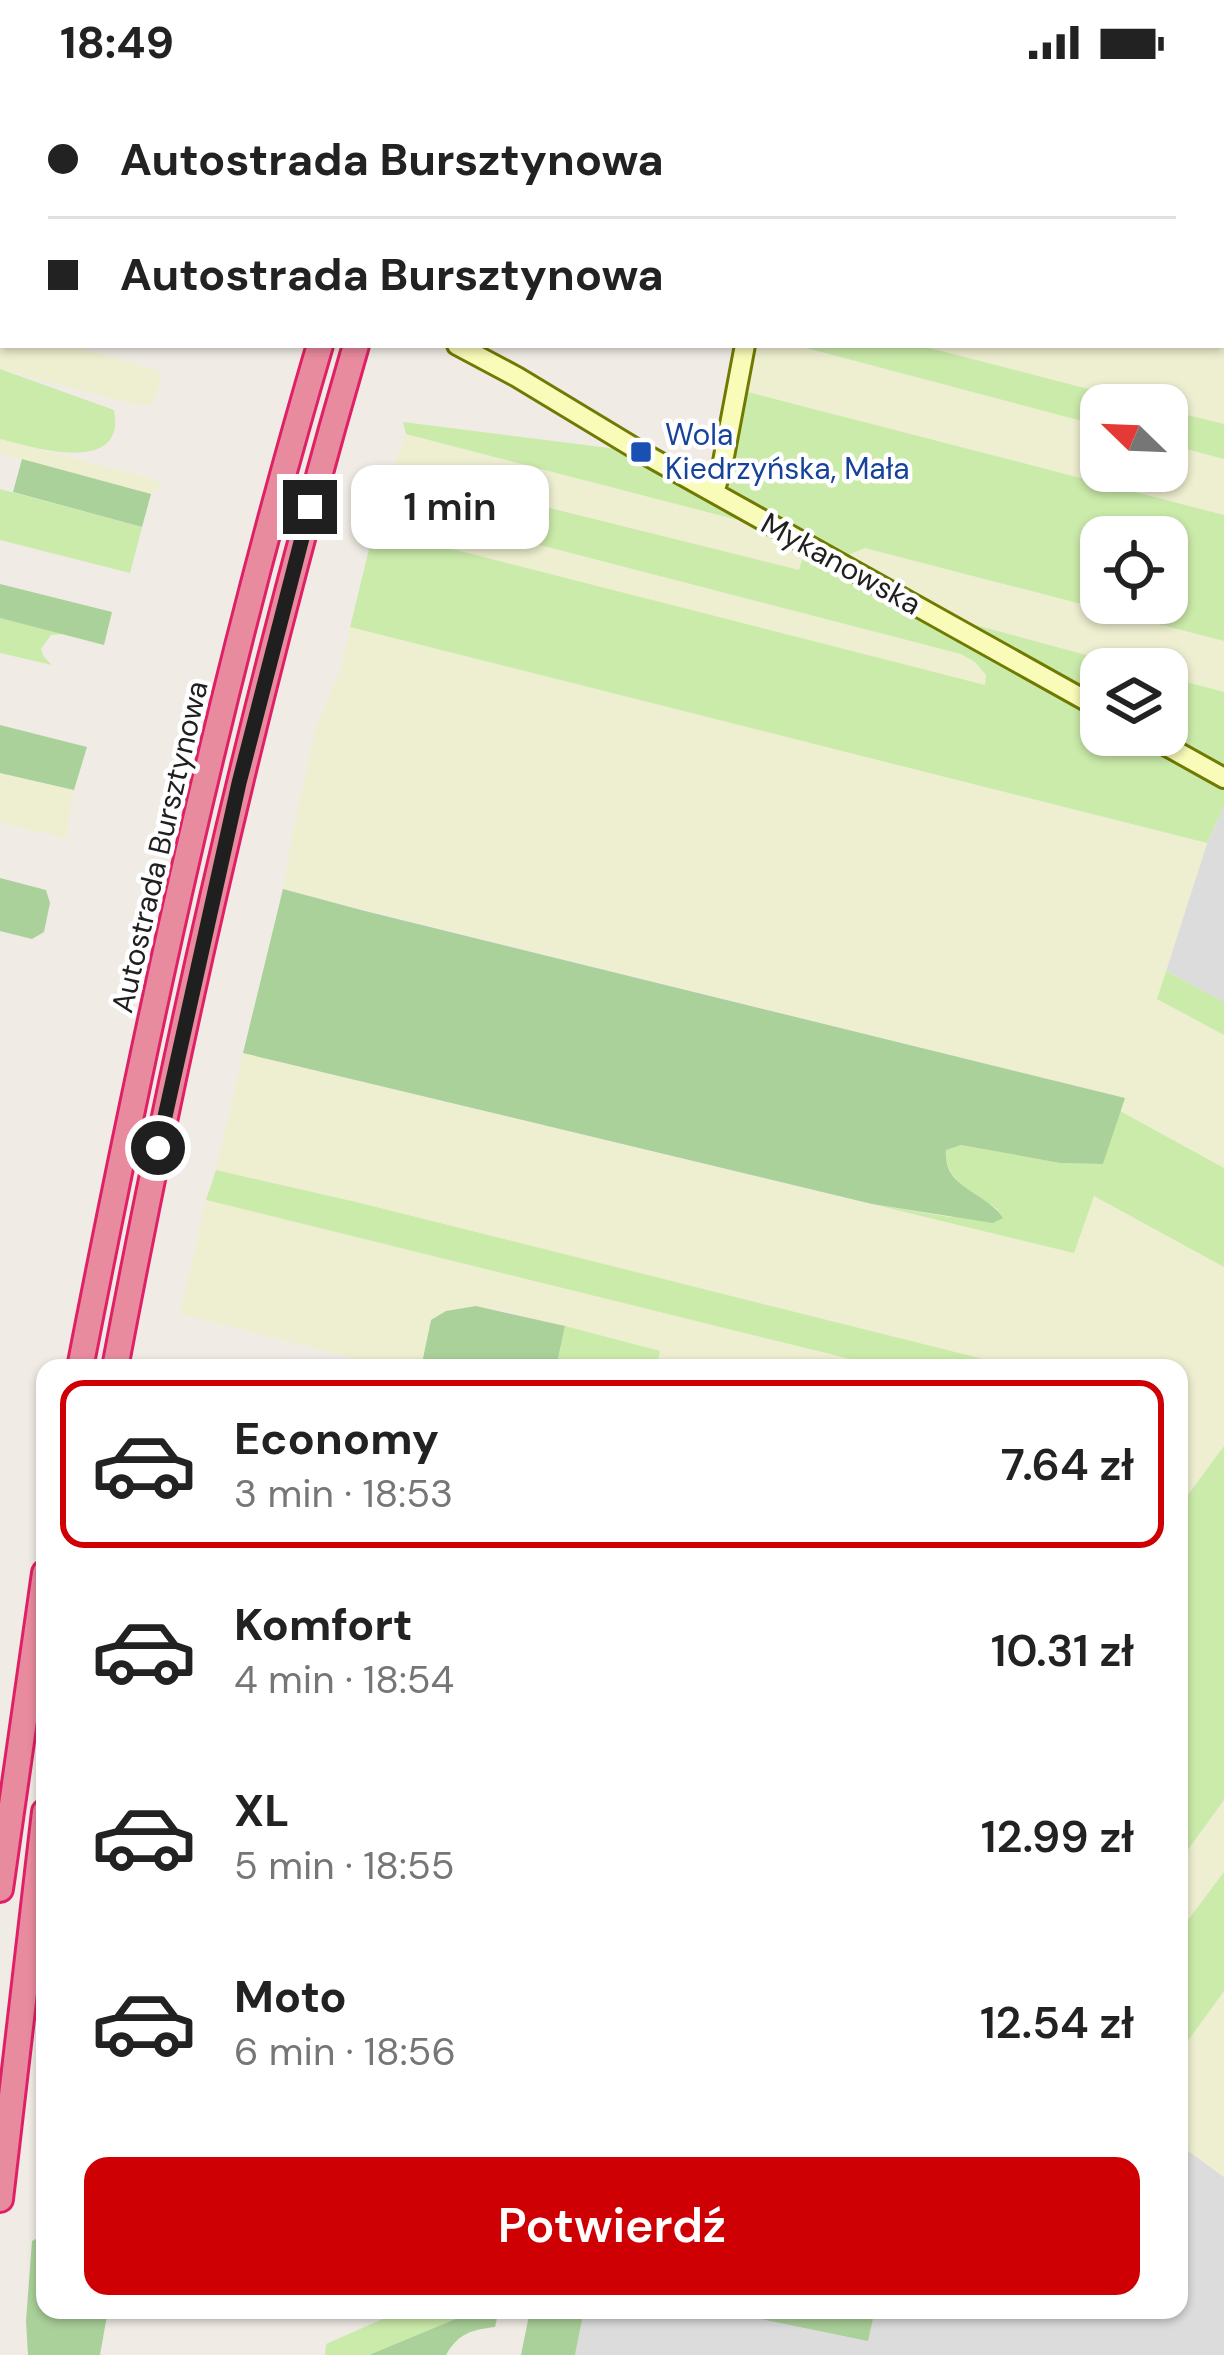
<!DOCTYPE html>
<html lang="pl">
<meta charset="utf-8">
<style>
:root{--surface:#fff;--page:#f2f2f2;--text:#222;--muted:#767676;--line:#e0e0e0;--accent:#ce0004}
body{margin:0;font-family:"DM Sans",sans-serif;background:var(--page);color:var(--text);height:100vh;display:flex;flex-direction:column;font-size:45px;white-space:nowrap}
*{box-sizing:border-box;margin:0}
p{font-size:39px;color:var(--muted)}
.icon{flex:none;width:66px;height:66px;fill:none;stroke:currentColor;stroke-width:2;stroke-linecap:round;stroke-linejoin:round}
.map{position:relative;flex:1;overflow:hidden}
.panel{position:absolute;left:36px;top:1275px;width:1152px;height:960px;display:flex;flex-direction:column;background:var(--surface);border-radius:24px;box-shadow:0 3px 9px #0004}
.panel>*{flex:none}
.hud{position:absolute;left:0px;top:0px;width:1224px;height:264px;box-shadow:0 3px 9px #0004;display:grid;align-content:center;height:264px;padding:0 48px;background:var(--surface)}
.needle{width:78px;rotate:293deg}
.buttons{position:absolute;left:1080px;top:300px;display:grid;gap:24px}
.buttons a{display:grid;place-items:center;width:108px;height:108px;border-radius:24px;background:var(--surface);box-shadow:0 3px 9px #0004;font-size:60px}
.end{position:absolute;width:54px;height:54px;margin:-27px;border:15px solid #1f1f1f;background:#fff;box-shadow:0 0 0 6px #fff}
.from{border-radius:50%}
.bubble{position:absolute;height:84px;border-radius:24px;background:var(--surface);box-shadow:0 3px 9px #0004;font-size:39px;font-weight:600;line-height:84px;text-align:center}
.hud b{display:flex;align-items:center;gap:42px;height:114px;font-size:45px}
.hud b+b{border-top:3px solid var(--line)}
.hud i{width:30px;height:30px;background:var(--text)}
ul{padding:21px 0 0;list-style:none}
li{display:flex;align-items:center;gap:36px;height:168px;margin:0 24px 18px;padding:0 24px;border:6px solid transparent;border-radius:24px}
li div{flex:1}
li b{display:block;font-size:45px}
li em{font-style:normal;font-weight:600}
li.current{border-color:var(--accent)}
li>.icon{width:108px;height:108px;stroke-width:1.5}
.primary-button{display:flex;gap:24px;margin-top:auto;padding:24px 48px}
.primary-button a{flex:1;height:138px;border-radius:24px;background:var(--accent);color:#fff;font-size:48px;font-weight:600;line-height:138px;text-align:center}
.status{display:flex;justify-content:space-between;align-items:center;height:84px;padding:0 60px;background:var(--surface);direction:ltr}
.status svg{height:33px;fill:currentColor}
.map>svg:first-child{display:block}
.residential{fill:#dddcdc}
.farmland{fill:#eeefd0}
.grass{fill:#cbebaa;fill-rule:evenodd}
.forest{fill:#aad199}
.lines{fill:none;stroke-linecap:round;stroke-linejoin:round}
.secondary-casing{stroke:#707a02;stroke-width:24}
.highway-casing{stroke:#e02066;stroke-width:30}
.secondary{stroke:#f9fbb8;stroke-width:18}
.highway{stroke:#e98b9e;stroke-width:24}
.route{stroke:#1f1f1f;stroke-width:15}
.transit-dot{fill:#1a4fb4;stroke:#fff;stroke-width:4.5}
.labels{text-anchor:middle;stroke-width:9;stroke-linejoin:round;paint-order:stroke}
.transit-label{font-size:30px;fill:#164399;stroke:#fff;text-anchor:start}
.street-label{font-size:30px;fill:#1f1f1f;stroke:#fff}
</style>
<div class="status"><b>18:49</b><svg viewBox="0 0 49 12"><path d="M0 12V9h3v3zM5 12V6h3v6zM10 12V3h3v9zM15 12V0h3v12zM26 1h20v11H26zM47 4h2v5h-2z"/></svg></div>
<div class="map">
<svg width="1224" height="2271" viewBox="0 0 1224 2271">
<rect width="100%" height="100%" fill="#f0ece5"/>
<!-- residential -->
<path class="residential" d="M 1224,722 L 1224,918 L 1166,887 L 1207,759 Z
M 1179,2060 L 1224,2093 L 1224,2271 L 575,2271 L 584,2226 L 747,2226 L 746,2231 L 868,2256 L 875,2226 L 1179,2226 Z"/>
<!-- farmland -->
<path class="farmland" d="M 1221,166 L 1224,166 L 1224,340 L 1167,326 L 1167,321 L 1150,321 L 918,261 L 1221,261 Z
M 0,243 L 3,243 L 3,261 L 70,261 L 158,286 L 161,292 L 155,316 L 148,322 L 136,321 L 0,285 Z
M 745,261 L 795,261 L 1101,342 L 1101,387 L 1167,387 L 1167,360 L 1224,375 L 1224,431 L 736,305 Z
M 406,350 L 742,437 L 792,463 L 803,472 L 802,481 L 799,486 L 393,385 Z
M 0,355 L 156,396 L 160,400 L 158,406 L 151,410 L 0,369 Z
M 382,420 L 961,570 L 975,578 L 987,592 L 985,602 L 374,445 Z
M 865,464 L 1224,557 L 1224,608 L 1167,593 L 1167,585 L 1138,585 L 927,528 L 844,481 L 850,470 Z
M 350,543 L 1207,759 L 1157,915 L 1224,951 L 1224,1084 L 1120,1027 L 1124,1014 L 283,805 L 292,753 L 316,643 L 341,584 Z
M 0,689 L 74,706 L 66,754 L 0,739 Z
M 243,969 L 1074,1169 L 1093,1111 L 1224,1183 L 1224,1362 L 1179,1423 L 1179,1284 L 1018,1284 L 356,1118 L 216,1086 Z
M 206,1116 L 887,1284 L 725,1284 L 716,1282 L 715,1284 L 656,1284 L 659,1267 L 494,1224 L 431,1236 L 421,1284 L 361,1284 L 362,1276 L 180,1230 Z
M 1224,1716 L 1224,1788 L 1179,1848 L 1179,1778 Z
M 1224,1907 L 1224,2093 L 1179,2060 L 1179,1969 Z"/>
<!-- grass -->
<path class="grass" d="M 795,261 L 918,261 L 1150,321 L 1101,321 L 1101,342 Z
M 0,285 L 114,326 C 127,393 32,363 0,355 Z
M 736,305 L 1224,431 L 1224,557 L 865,464 L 850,470 L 844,481 L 927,528 L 1138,585 L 1101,585 L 1101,651 L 1167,651 L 1167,593 L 1224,608 L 1224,722 L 1207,759 L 350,543 L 374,445 L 985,601 L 986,591 L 975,578 L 961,570 L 382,420 L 393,385 L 799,486 L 803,472 L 792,463 L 742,437 L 406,350 L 403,338 L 641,368 L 713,408 ZM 1101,453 L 1167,453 L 1167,519 L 1101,519 Z
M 1167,326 L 1224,340 L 1224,375 L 1167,360 Z
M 0,405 L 142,443 L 130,489 L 0,456 Z
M 0,534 L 63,550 L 51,551 L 41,565 L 44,573 L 52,581 L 0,569 Z
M 1166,887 L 1224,918 L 1224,951 L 1157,915 Z
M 1120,1027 L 1224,1084 L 1224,1183 L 1094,1112 L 1074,1169 L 872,1120 L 950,1133 L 999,1126 C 976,1112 944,1096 945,1066 L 961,1061 L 1060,1079 L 1103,1080 Z
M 216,1086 L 356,1118 L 1019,1284 L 887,1284 L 206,1116 Z
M 565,1242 L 660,1267 L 656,1284 L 556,1284 Z
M 1224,1362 L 1224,1716 L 1179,1778 L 1179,1423 Z
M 1224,1788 L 1224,1907 L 1179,1969 L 1179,1848 Z
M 403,2226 L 477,2226 L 369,2271 L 325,2271 L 326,2260 Z"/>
<!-- forest -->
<path class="forest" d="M 22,375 L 151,410 L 142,443 L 13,408 Z
M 0,500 L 112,528 L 104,561 L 0,534 Z
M 0,641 L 87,663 L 74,706 L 0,689 Z
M 0,794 L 46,806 L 50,819 L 44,848 L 32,855 L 0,847 Z
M 283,805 L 365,827 L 1125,1014 L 1103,1080 L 1060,1079 L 961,1061 L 946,1066 C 942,1104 987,1108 1003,1134 L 993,1139 L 872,1120 L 243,969 Z
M 476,1222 L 565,1242 L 556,1284 L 421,1284 L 431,1236 L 446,1227 Z
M 45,2150 L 45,2226 L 108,2226 L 100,2271 L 28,2271 L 26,2237 L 32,2157 Z
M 477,2226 L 499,2226 L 495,2243 C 471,2246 459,2249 446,2271 L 369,2271 Z
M 530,2226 L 584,2226 L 575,2271 L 521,2271 Z
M 747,2226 L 875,2226 L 868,2257 L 746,2232 Z"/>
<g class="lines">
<!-- secondary casing -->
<g class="secondary-casing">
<path id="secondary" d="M 797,3 L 797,0
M 0,35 L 3,36
M 457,261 L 517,293 L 641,368 L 1101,625
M 714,408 L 722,383 L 745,261
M 1147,651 L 1224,694"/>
</g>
<!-- highway casing -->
<g class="highway-casing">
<path id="highway" d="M 397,3 L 398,0
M 433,3 L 434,0
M 80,1284 C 147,940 221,597 320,261
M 115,1284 C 180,939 258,598 356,261
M 0,1805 L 45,1489
M 0,2115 L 45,1728"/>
</g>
<!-- secondary -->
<use href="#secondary" class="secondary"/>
<!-- highway -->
<use href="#highway" class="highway"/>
</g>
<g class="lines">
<!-- route -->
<path class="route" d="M 158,1064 L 239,699 L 310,423"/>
</g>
<!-- markers -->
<rect class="transit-dot" x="629" y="356" width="24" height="24" rx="6"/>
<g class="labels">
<!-- transit labels -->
<g class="transit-label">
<text x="665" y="361">Wola<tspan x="665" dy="34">Kiedrzyńska, Mała</tspan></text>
</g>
<!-- street labels -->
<g class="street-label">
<text transform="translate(841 480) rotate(29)" y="10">Mykanowska</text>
<text transform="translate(160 763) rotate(-77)" y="10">Autostrada Bursztynowa</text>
</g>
</g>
</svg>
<div class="buttons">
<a><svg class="needle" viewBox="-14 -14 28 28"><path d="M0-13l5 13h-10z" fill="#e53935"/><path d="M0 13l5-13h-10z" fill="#767676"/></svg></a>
<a><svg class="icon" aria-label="locate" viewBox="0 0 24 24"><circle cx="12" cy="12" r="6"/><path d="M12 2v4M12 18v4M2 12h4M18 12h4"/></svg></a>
<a><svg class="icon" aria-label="layers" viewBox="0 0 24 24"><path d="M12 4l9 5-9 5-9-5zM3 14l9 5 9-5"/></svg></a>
</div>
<i class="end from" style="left:158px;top:1064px"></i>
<i class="end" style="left:310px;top:423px"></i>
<div class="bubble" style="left:351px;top:381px;width:198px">1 min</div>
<div class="hud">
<b><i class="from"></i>Autostrada Bursztynowa</b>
<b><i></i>Autostrada Bursztynowa</b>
</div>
<section class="panel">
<ul>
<li class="current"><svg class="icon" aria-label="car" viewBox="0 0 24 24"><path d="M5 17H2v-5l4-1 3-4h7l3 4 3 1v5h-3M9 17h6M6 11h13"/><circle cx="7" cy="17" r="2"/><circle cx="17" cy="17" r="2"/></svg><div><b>Economy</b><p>3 min · 18:53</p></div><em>7.64 zł</em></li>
<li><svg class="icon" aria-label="car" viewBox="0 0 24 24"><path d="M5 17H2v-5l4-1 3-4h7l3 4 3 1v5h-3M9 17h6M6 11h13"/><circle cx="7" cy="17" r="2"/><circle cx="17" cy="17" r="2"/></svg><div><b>Komfort</b><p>4 min · 18:54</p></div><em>10.31 zł</em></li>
<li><svg class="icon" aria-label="car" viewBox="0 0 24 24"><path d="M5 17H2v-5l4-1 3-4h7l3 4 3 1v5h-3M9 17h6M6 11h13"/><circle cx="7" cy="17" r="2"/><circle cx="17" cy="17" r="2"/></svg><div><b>XL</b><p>5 min · 18:55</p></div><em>12.99 zł</em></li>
<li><svg class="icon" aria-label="car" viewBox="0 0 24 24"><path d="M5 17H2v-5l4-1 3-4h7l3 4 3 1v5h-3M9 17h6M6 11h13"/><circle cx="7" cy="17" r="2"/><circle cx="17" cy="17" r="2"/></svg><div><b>Moto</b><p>6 min · 18:56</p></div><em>12.54 zł</em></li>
</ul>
<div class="primary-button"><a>Potwierdź</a></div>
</section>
</div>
